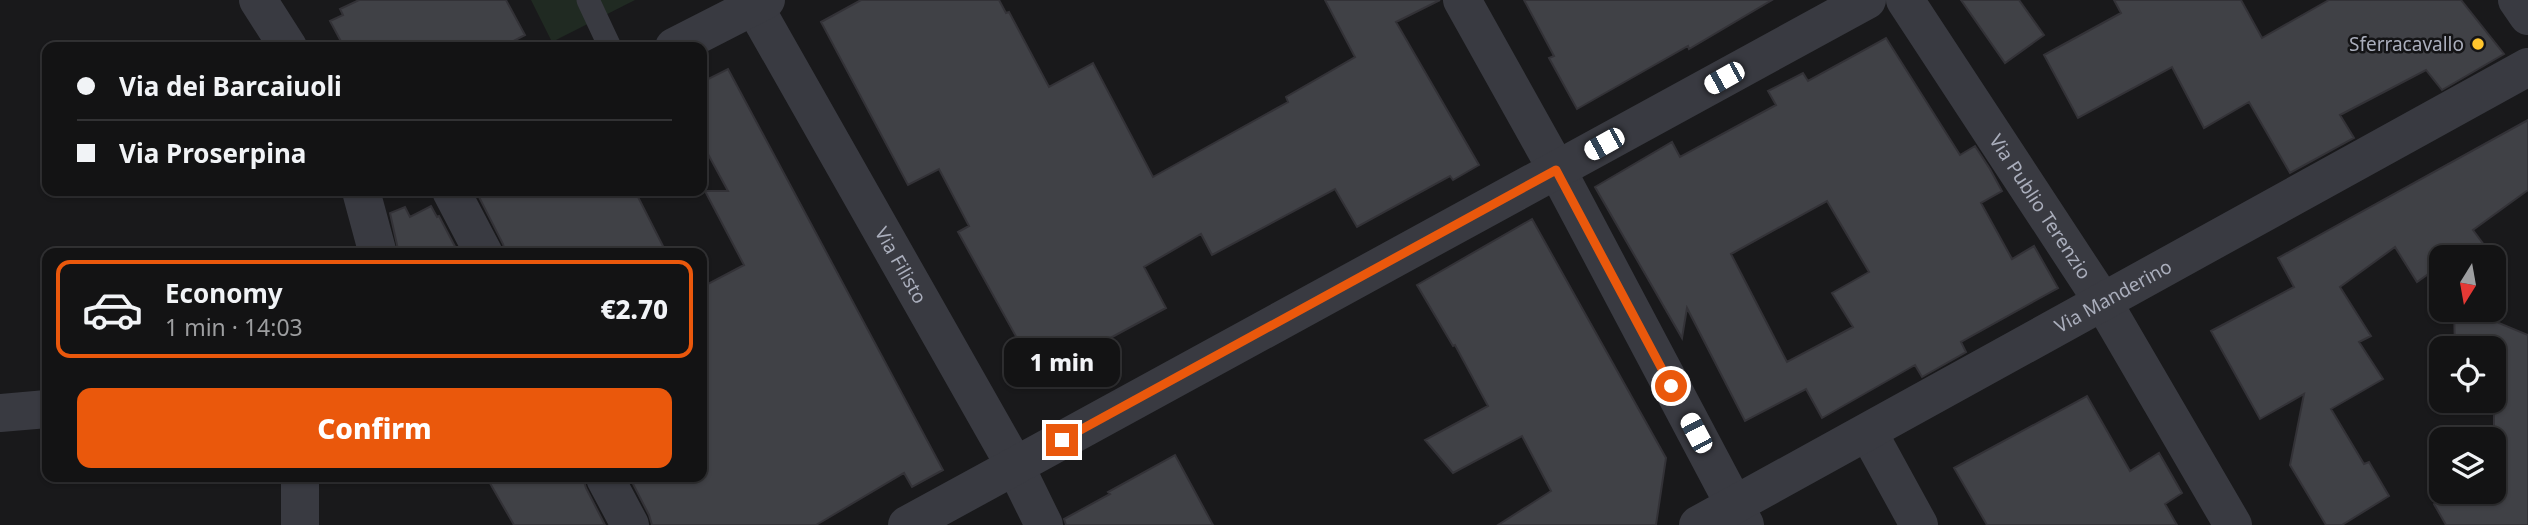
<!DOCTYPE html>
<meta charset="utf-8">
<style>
:root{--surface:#131314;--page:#202022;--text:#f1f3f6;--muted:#9d9ea0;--line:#323234;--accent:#ea580c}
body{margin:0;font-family:"Noto Sans",sans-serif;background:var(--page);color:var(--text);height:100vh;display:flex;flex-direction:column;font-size:26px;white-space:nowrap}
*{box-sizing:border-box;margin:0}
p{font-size:23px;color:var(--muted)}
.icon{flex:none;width:38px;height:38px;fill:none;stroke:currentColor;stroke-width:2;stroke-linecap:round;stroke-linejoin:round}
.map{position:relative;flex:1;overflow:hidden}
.panel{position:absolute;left:42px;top:248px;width:665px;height:234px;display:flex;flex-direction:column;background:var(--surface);border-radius:14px;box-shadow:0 2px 5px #0004,0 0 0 2px var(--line)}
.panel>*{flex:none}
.banner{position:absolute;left:42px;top:42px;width:665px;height:154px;border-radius:14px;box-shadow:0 2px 5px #0004,0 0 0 2px var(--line);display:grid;align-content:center;height:154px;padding:0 35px;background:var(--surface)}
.needle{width:46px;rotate:191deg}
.tools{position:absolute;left:2429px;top:245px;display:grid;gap:14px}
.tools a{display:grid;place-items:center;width:77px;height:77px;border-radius:14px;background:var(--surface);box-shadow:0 2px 5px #0004,0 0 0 2px var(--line);font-size:35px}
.end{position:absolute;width:32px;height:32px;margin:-16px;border:9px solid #ea580c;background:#fff;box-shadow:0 0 0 4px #fff}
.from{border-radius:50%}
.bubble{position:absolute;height:49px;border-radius:14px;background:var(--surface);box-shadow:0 2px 5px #0004,0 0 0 2px var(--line);font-size:23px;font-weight:800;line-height:49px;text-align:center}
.car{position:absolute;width:21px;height:42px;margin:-21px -10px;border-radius:9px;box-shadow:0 0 5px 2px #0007;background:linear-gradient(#fff 24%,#345 0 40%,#fff 0 76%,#345 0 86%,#fff 0)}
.banner b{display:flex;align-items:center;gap:24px;height:66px;font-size:26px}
.banner b+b{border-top:2px solid var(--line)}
.banner i{width:18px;height:18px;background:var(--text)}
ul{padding:12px 0 0;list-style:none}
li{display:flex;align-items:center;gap:21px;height:98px;margin:0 14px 10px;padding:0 21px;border:4px solid var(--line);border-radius:14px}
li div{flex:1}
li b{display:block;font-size:26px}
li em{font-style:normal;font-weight:800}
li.selected{border-color:var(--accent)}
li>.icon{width:63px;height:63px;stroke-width:1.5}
.primary-button{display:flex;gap:14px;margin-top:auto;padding:14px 35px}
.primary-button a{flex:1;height:80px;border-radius:14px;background:var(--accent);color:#fff;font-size:28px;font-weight:800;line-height:80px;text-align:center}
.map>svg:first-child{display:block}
.green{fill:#202a22}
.building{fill:#404146;stroke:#333237;stroke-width:2;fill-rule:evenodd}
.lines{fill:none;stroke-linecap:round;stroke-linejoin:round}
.lane{stroke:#393a41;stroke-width:23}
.street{stroke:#393a41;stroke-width:38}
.route{stroke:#ea580c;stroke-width:9}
.poi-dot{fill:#ffc52d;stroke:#141416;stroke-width:2.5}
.labels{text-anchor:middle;stroke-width:5;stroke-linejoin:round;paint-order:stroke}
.poi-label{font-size:19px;fill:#aaaebc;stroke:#141416;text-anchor:end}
.street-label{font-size:19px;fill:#aaaebc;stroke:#141416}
</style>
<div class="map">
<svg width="2528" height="525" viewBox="0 0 2528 525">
<rect width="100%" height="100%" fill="#19191b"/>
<!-- green -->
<path class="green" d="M 531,0 L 635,0 L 552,42 Z"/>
<!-- building -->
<path class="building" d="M 359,0 L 506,0 L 525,35 L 502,47 L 344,47 L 330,21 L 343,15 L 340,9 Z
M 861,0 L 999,0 L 1006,13 L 1009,12 L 1049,87 L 1093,63 L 1153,177 L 1288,102 L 1286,97 L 1355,57 L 1325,0 L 1440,0 L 1396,22 L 1479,165 L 1453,180 L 1450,176 L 1357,227 L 1335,189 L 1212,255 L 1201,234 L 1144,267 L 1166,308 L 1101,343 L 1104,348 L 1032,386 L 1015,353 L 1023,349 L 958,232 L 969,226 L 939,169 L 908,185 L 821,22 Z
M 1524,0 L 1772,0 L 1689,49 L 1688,46 L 1577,109 L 1549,58 L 1554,56 Z
M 1961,0 L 2019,0 L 2044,35 L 2005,63 Z
M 2114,0 L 2241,0 L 2262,38 L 2329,0 L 2461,0 L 2504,54 L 2442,90 L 2426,70 L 2340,115 L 2354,138 L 2290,173 L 2249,102 L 2204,128 L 2172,67 L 2078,118 L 2044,55 L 2121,13 Z
M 1886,38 L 1960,155 L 1975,146 L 1990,169 L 2002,191 L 1981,203 L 2012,259 L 2034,246 L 2058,288 L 1961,342 L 1966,352 L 1922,377 L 1915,365 L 1822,418 L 1806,389 L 1745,421 L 1687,308 L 1682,338 L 1595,187 L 1672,142 L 1680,157 L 1776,105 L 1768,91 L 1803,73 L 1808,81 ZM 1827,201 L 1869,272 L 1832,293 L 1853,327 L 1787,362 L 1731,254 Z
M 728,69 L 943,470 L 912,487 L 904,473 L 816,525 L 652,525 L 649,515 L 630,478 L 702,478 L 702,287 L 744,265 L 705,191 L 728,191 L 702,143 L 702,82 Z
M 2528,120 L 2528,190 L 2473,230 L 2493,257 L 2441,257 L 2441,265 L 2417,282 L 2395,247 L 2340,287 L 2371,336 L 2359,342 L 2383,379 L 2331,409 L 2364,464 L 2369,462 L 2389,496 L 2342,525 L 2326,525 L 2290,465 L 2304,394 L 2260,419 L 2211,331 L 2294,287 L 2278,258 Z
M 491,191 L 635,191 L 667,254 L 506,254 L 503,244 L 479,197 Z
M 431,206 L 437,217 L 439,216 L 459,254 L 399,254 L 390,213 L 405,207 L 410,217 Z
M 1532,219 L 1666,458 L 1656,525 L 1498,525 L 1551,491 L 1522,436 L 1453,473 L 1425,440 L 1488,406 L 1455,345 L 1453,346 L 1417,285 Z
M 2454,310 L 2472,310 L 2495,318 L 2494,321 L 2528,335 L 2528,525 L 2446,525 L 2434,504 L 2455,492 L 2494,492 L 2494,348 L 2455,348 Z
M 2087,396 L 2130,471 L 2159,453 L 2182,493 L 2165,504 L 2177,525 L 1987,525 L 1954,468 Z
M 1175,455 L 1213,525 L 1066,525 L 1064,519 L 1110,494 L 1108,492 Z
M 487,478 L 583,478 L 586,488 L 605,525 L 514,525 Z"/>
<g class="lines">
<!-- lane -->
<path class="lane" d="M 588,0 L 610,47"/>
<!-- street -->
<g class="street">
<path d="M 258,0 L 288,47"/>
<path d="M 1462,0 L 1557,170 L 1745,525"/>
<path id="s1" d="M 1905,0 L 2103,302 L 2233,525"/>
<path d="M 2517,0 L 2528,16"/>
<path id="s2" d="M 754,6 L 1015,466 L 1044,525"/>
<path d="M 674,47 L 766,0"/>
<path d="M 361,191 L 378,254"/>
<path d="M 451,191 L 484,254"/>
<path d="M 0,413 L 47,409"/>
<path d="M 1868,432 L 1919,525"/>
<path d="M 300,478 L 300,525"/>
<path d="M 605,478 L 630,525"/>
<path d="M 907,525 L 1867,0"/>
<path id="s3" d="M 1698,525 L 2528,67"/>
</g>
</g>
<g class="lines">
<!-- route -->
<path class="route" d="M 1062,440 L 1556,170 L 1671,386"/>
</g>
<!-- markers -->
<circle class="poi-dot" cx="2478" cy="44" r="7"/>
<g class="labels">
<!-- poi labels -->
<g class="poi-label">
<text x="2464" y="51">Sferracavallo</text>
</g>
<!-- street labels -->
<g class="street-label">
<text dy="7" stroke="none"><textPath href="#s1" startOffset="247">Via Publio Terenzio</textPath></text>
<text dy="7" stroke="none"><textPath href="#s2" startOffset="298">Via Filisto</textPath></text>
<text dy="7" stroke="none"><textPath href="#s3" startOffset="474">Via Manderino</textPath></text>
</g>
</g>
</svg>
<div class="tools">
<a><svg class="needle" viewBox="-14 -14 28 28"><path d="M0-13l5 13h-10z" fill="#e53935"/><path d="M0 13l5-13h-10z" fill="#9d9ea0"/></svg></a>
<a><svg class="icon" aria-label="locate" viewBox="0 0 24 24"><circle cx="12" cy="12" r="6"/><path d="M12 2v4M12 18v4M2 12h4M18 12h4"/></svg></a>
<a><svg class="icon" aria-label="layers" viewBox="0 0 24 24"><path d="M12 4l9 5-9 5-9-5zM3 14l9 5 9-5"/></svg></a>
</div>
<i class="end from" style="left:1671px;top:386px"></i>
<i class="end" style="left:1062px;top:440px"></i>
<div class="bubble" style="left:1004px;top:338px;width:116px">1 min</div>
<i class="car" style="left:1724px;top:78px;rotate:241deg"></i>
<i class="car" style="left:1604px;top:144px;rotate:241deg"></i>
<i class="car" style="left:1696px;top:433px;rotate:332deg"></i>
<div class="banner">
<b><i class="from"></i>Via dei Barcaiuoli</b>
<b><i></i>Via Proserpina</b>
</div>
<section class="panel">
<ul>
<li class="selected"><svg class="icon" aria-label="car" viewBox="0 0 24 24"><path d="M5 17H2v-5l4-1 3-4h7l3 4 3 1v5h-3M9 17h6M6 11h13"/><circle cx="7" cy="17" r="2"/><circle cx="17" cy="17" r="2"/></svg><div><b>Economy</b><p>1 min · 14:03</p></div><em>€2.70</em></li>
</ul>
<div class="primary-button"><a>Confirm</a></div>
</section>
</div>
